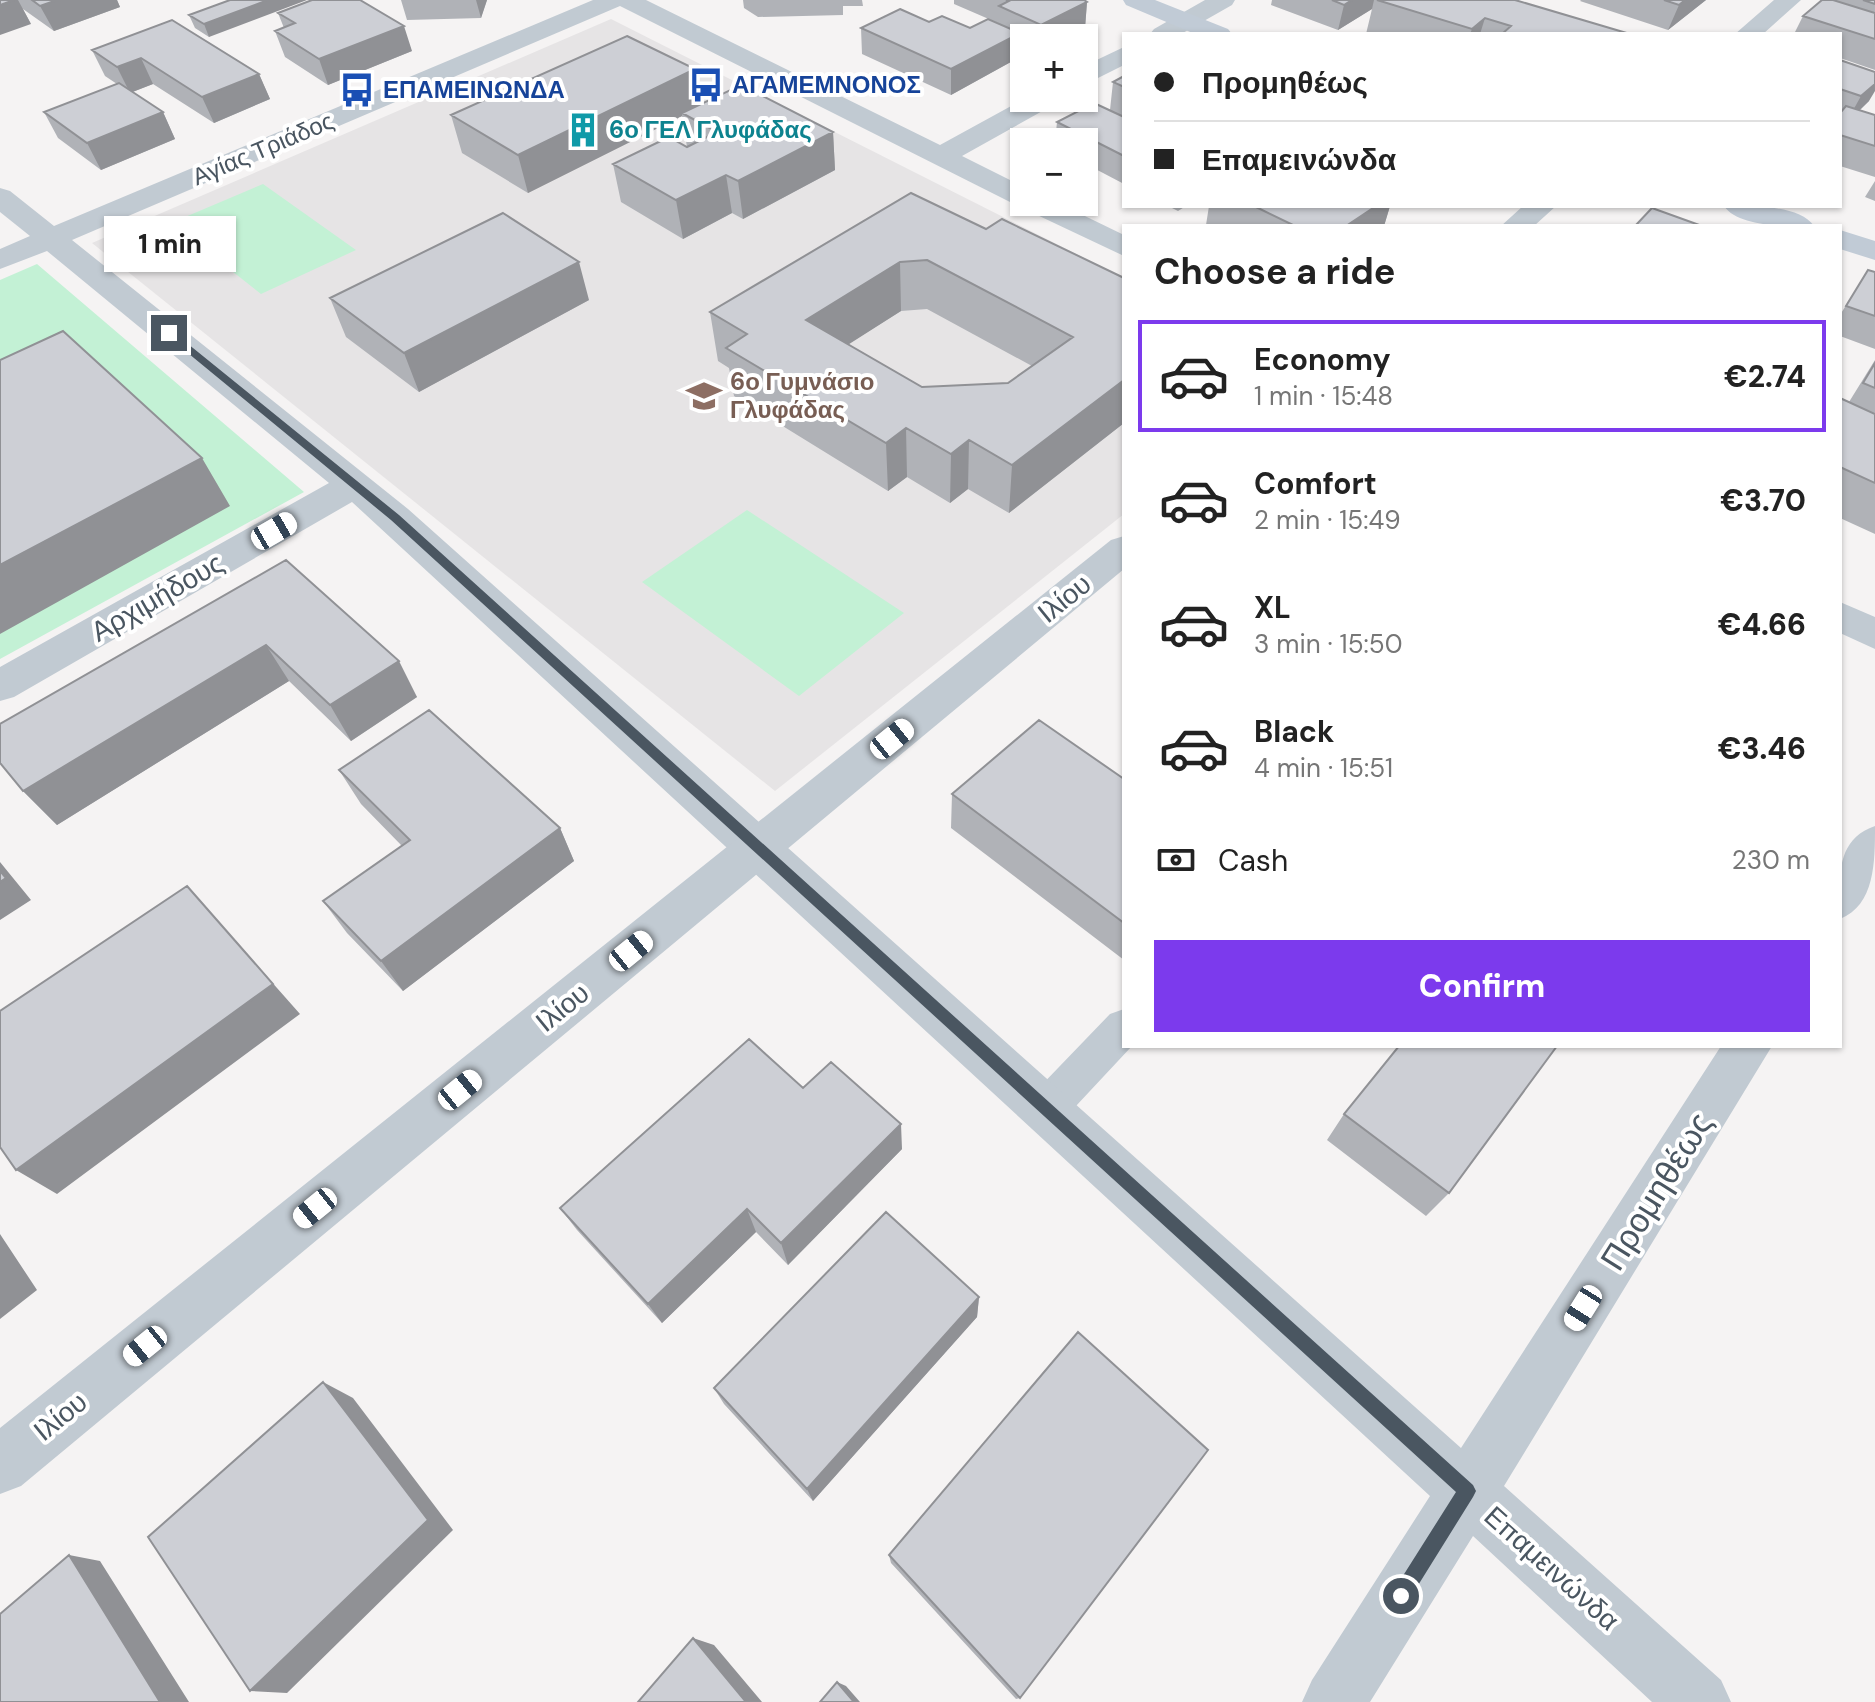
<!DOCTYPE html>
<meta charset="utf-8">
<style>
:root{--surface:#fff;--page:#f6f6f6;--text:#222;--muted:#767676;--line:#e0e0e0;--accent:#7c3aed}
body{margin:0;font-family:"DM Sans",sans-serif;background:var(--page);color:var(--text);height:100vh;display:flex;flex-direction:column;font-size:30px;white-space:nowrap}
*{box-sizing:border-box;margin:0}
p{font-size:26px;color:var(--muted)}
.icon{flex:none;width:44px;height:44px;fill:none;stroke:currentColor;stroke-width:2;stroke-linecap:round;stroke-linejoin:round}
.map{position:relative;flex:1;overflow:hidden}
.sheet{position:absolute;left:1122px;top:224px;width:720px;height:824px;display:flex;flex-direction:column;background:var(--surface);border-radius:0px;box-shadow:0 2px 6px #0004}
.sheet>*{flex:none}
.hud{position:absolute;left:1122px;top:32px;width:720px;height:176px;border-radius:0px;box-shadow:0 2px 6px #0004;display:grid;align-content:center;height:176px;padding:0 32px;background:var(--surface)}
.controls{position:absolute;left:1010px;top:24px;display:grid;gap:16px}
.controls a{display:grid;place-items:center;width:88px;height:88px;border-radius:0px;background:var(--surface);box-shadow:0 2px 6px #0004;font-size:40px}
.end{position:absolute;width:36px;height:36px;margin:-18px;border:10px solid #4a5661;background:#fff;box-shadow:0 0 0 4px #fff}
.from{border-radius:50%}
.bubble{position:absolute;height:56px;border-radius:0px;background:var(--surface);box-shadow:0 2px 6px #0004;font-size:26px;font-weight:800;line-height:56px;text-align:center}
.car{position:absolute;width:24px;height:48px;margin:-24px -12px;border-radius:10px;box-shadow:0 0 6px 2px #0007;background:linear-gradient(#fff 24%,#345 0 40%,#fff 0 76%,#345 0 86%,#fff 0)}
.hud b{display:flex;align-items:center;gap:28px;height:76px;font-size:30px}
.hud b+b{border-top:2px solid var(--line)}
.hud i{width:20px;height:20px;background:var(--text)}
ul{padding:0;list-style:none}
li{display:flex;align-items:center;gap:24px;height:112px;margin:0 16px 12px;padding:0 16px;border:4px solid transparent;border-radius:0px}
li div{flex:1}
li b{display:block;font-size:30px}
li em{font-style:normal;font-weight:800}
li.selected{border-color:var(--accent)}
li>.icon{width:72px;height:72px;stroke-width:1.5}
h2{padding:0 32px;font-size:36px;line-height:96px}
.pay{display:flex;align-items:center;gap:20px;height:88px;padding:0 32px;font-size:30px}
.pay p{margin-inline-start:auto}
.action{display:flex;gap:16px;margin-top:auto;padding:16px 32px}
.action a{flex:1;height:92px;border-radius:0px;background:var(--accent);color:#fff;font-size:32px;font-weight:800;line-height:92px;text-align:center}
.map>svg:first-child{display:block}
.education{fill:#e6e4e5}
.green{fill:#c3f1d5}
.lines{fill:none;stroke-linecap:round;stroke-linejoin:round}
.service{fill:#c1cad2;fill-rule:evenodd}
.minor{fill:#c1cad2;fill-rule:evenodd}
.tertiary{fill:#c1cad2;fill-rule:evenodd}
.secondary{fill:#c1cbd6;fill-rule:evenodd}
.wall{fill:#b0b2b7;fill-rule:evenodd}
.shaded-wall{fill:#909195}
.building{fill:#cdcfd5;stroke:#909195;stroke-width:2;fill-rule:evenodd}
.route{fill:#4a5661}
.labels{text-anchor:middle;stroke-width:8;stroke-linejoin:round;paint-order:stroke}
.far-transit-label{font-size:24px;font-weight:bold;fill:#164399;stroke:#fff;text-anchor:start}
.far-culture-label{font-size:24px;font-weight:bold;fill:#0d838f;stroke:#fff;text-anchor:start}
.far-street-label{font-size:24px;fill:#4a5661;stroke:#fff}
.far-education-label{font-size:24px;font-weight:bold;fill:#785e54;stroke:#fff;text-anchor:start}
.street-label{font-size:28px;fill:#4a5661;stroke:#fff}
.near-street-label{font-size:34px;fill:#4a5661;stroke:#fff}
</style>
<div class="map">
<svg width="1875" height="1702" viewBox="0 0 1875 1702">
<rect width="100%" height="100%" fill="#f5f3f3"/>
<!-- education -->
<path class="education" d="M 611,19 L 1124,278 L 1124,514 L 775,791 L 92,243 Z"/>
<!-- green -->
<path class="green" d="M 263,184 L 356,250 L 261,294 L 171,223 Z
M 37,264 L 304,492 L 0,659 L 0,280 Z
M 747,510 L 904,613 L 799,696 L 642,582 Z"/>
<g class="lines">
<!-- service -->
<path class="service" d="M 1124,1009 L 1124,1046 L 1132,1046 L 1061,1122 L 1047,1127 L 1033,1122 L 1027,1108 L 1033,1094 L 1110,1014 Z"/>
<!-- minor -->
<path class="minor" d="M 593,0 L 646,0 L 940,145 L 1026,98 L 1059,98 L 1055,104 L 962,156 L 1024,187 L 1024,202 L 1056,202 L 1124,235 L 1124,256 L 1014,204 L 620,6 L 72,240 L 408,509 L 1461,1448 L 1721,1046 L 1772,1046 L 1504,1486 L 1721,1680 L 1731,1702 L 1652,1702 L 1473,1536 L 1370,1702 L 1302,1702 L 1312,1680 L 1430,1496 L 352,502 L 14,697 L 0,701 L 0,667 L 329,483 L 47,251 L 0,269 L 0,249 L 30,236 L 0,212 L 0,188 L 10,191 L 54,226 Z
M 1205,0 L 1235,0 L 1232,5 L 1181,34 L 1150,34 L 1154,29 Z
M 1124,47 L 1124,65 L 1084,85 L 1084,66 Z
M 1840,602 L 1875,617 L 1875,649 L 1840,633 Z
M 1875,826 C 1875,862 1875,905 1840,919 C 1840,883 1833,840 1875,826 Z"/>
<!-- tertiary -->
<path class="tertiary" d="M 1774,0 L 1801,0 L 1763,34 L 1735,34 Z
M 1523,206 L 1556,206 L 1534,226 L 1501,226 Z
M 1124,536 L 1124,569 L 21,1486 L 0,1494 L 0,1428 L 1111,540 Z"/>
<!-- secondary -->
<path class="secondary" d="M 1123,0 L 1155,0 L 1228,29 L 1232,34 L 1195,34 L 1126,5 Z
M 1724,206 C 1748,206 1799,204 1814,226 C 1790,226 1739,228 1724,206 Z
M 1840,230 L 1875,241 L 1875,260 L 1840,249 Z"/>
</g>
<!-- wall -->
<path class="wall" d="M 0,0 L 117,0 L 120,7 L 54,31 L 23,9 L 31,24 Z
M 230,0 L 209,37 L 195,28 L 189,15 Z
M 401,0 L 487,0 L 481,18 L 407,20 Z
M 743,0 L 862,0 L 863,6 L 843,6 L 843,15 L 758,17 L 744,8 Z
M 954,0 L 1084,0 L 1087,2 L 1085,28 L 1064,38 L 1024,38 L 1024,43 L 1019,41 L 1018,58 L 951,95 L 862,54 L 861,28 L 929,22 L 970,28 L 998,23 L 954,4 Z
M 1272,0 L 1515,0 L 1630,34 L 1366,34 L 1372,9 L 1338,30 L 1271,5 Z
M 1581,0 L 1706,0 L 1668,30 L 1580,1 Z
M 1822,0 L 1875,0 L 1875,70 L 1840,58 L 1840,34 L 1794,34 L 1803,16 Z
M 278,13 L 412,51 L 328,85 L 285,57 L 275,31 L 284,28 Z
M 92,50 L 259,74 L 270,99 L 214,123 L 153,84 L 132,92 L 163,112 L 175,139 L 101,170 L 58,138 L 44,112 L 117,84 L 105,76 Z
M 1840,60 L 1869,101 L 1860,110 L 1875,115 L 1875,177 L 1840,166 Z
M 1124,76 L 1124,184 L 1084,163 L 1084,142 L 1055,142 L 1057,122 L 1110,110 L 1113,82 Z
M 700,104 L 833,132 L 835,170 L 743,219 L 732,213 L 683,239 L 621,202 L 613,164 L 687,147 L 682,116 L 528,193 L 462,153 L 451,115 Z
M 1875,181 L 1875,201 L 1865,197 Z
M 1168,206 L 1186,206 L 1178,211 Z
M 1209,206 L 1390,206 L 1384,226 L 1208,226 L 1206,225 Z
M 986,229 L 1124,278 L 1124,423 L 1009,513 L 968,489 L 950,503 L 907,477 L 888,491 L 734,396 L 729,368 L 718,361 L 710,312 ZM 927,309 L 1032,366 L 1008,383 L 922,387 L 848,344 L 901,311 Z
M 1868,270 L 1875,272 L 1875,349 L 1840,336 L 1840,315 Z
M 330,298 L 589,300 L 419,392 L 346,337 Z
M 1875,360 L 1875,534 L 1840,518 L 1840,398 L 1849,402 Z
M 286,560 L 417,697 L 351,741 L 289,681 L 57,825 L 23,791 Z
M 339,770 L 560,828 L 574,861 L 403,991 L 347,933 L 323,901 L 402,846 L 361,804 Z
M 1124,779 L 1124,960 L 951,828 L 952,794 Z
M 803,1088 L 902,1149 L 788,1265 L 756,1232 L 662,1323 L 577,1230 L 560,1208 Z
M 1344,1114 L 1449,1193 L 1426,1216 L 1327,1140 Z
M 979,1297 L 977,1317 L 813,1501 L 724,1404 L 714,1388 Z
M 889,1555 L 1020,1698 L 1016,1699 L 891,1563 Z"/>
<!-- shaded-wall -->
<path class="shaded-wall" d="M 14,0 L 18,0 L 31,24 L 0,35 L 0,5 Z
M 57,0 L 117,0 L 120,7 L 54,31 L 40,6 Z
M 268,0 L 307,0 L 209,37 L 204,24 Z
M 476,0 L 487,0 L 481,18 Z
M 1352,0 L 1374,0 L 1372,9 L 1338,30 L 1344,5 Z
M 1685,0 L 1706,0 L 1668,30 L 1679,5 Z
M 1087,2 L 1085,28 L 1064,38 L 1041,38 L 1041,25 Z
M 1485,18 L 1480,34 L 1470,34 L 1472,29 Z
M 404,26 L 412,51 L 328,85 L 319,59 Z
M 1020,33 L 1018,58 L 951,95 L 951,69 Z
M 141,58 L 153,84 L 130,93 L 117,67 Z
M 695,69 L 700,107 L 682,113 L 682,116 L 528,193 L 518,155 Z
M 259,74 L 270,99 L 214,123 L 202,97 Z
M 1875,84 L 1875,91 L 1869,101 L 1846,123 L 1861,96 Z
M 163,112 L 175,139 L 101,170 L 87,143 Z
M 833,132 L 835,170 L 743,219 L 738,181 Z
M 726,175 L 732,213 L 683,239 L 676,200 Z
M 1376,206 L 1390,206 L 1384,226 L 1346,226 Z
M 579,262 L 589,300 L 419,392 L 404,353 Z
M 900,262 L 901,311 L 810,369 L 806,320 Z
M 1124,380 L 1124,423 L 1009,513 L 1012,465 Z
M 906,428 L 907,477 L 888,491 L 886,443 Z
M 969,440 L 968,489 L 950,503 L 951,454 Z
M 202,458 L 230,506 L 0,634 L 0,565 Z
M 266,645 L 289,681 L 57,825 L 23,791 Z
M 399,661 L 417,697 L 351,741 L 330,705 Z
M 560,828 L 574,861 L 403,991 L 381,961 Z
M 0,862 L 31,900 L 0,920 Z
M 187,886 L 300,1014 L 57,1194 L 16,1170 Z
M 901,1124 L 902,1149 L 788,1265 L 781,1243 Z
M 747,1209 L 756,1232 L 662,1323 L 648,1304 Z
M 0,1234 L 37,1290 L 0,1319 Z
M 979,1297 L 977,1317 L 813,1501 L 807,1489 Z
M 323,1382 L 353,1398 L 453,1530 L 287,1693 L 250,1691 Z
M 69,1555 L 100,1561 L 189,1702 L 160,1702 Z
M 693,1638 L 714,1645 L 762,1702 L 746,1702 Z
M 837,1682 L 846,1686 L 860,1702 L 854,1702 Z"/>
<!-- building -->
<path class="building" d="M 0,0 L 14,0 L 0,5 Z
M 32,0 L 57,0 L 40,6 Z
M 230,0 L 268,0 L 204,24 L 189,15 Z
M 312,0 L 360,0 L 404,26 L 319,59 L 275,31 L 295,23 L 278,13 Z
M 1006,0 L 1084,0 L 1087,2 L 1041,25 L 999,6 L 1009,1 Z
M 1332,0 L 1352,0 L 1344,5 Z
M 1377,0 L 1515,0 L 1630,34 L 1502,34 L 1511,26 L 1485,18 L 1472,29 Z
M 1664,0 L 1685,0 L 1679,5 Z
M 1822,0 L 1833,0 L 1875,13 L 1875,39 L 1803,16 Z
M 1863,0 L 1875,0 L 1875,4 Z
M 900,9 L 929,22 L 942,16 L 970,28 L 988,19 L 1020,33 L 951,69 L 861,28 Z
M 172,20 L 259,74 L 202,97 L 141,58 L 117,67 L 92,50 Z
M 627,36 L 695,69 L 518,155 L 451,115 Z
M 1840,60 L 1875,72 L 1875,84 L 1861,96 L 1840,89 Z
M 1124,76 L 1124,87 L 1113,82 Z
M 119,83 L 163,112 L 87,143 L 44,112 Z
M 741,85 L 833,132 L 738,181 L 726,175 L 676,200 L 613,164 L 669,137 L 687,147 L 717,132 L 682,113 Z
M 1094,103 L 1124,117 L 1124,156 L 1057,122 Z
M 1846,106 L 1875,115 L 1875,146 L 1840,135 L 1840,113 Z
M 911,193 L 986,229 L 1002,219 L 1124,278 L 1124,380 L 1012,465 L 969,440 L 951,454 L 906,428 L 886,443 L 726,348 L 747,334 L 710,312 ZM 927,260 L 1073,337 L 1008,383 L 922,387 L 806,320 L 900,262 Z
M 1254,206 L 1376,206 L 1346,226 L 1295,226 Z
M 1652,208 L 1702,226 L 1635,226 Z
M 503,213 L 579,262 L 404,353 L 330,298 Z
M 1868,270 L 1875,272 L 1875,316 L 1846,306 Z
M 63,331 L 202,458 L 0,565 L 0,360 Z
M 1875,363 L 1875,388 L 1863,383 Z
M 1840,398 L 1875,414 L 1875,483 L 1840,467 Z
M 286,560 L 399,661 L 330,705 L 266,645 L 23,791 L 0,763 L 0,724 Z
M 429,710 L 560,828 L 381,961 L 323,901 L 410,840 L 339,770 Z
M 1039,720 L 1124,779 L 1124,923 L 952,794 Z
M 0,871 L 6,878 L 0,882 Z
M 187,886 L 273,984 L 16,1170 L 0,1147 L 0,1011 Z
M 749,1039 L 803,1088 L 831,1062 L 901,1124 L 781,1243 L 747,1209 L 648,1304 L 560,1208 Z
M 1399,1046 L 1557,1046 L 1449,1193 L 1344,1114 Z
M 886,1212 L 979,1297 L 807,1489 L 714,1388 Z
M 1078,1332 L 1208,1450 L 1020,1698 L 889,1555 Z
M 323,1382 L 428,1520 L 250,1691 L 148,1537 Z
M 69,1555 L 160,1702 L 0,1702 L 0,1614 Z
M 693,1638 L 746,1702 L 638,1702 Z
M 837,1682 L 854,1702 L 820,1702 Z"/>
<!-- route -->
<path class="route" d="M 166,331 L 172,331 L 399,515 L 1473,1485 L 1476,1491 L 1473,1497 L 1407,1603 L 1401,1605 L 1394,1603 L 1392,1596 L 1394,1590 L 1456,1492 L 391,520 L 166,335 Z"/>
<!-- icons -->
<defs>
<g id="bus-bare" transform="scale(2.76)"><path d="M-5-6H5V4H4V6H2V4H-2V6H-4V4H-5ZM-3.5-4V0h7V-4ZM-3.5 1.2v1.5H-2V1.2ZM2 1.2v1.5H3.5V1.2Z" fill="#1a4fb4" stroke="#fff" stroke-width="2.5" paint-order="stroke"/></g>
<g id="building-bare" transform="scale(2.76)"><path d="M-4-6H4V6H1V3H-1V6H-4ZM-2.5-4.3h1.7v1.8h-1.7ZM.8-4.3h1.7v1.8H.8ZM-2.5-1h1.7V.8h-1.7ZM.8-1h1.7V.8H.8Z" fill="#0f9aa8" stroke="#fff" stroke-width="2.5" paint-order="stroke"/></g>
<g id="school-bare" transform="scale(2.76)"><path d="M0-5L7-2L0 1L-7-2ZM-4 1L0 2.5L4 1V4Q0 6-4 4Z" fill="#8d6e63" stroke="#fff" stroke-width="2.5" paint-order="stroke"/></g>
</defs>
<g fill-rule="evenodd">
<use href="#bus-bare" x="706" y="85"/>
<use href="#bus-bare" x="357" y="90"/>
<use href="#building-bare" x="583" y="130"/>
<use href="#school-bare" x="704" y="396"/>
</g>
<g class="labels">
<!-- far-transit labels -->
<g class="far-transit-label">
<text x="732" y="93">ΑΓΑΜΕΜΝΟΝΟΣ</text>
<text x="383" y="98">ΕΠΑΜΕΙΝΩΝΔΑ</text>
</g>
<!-- far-culture labels -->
<g class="far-culture-label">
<text x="609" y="138">6ο ΓΕΛ Γλυφάδας</text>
</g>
<!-- far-street labels -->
<g class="far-street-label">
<text transform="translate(263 149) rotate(-23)" y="8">Αγίας Τριάδος</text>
</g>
<!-- far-education labels -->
<g class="far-education-label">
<text x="730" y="390">6ο Γυμνάσιο<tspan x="730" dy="28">Γλυφάδας</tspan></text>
</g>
<!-- street labels -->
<g class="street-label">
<text transform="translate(157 597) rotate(-30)" y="10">Αρχιμήδους</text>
<text transform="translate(1064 598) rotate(-39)" y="10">Ιλίου</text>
<text transform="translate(562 1007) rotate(-39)" y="10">Ιλίου</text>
<text transform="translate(60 1416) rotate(-39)" y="10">Ιλίου</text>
<text transform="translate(1552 1568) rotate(42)" y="10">Επαμεινώνδα</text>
</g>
<!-- near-street labels -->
<g class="near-street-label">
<text transform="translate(1656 1191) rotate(-58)" y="12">Προμηθέως</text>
</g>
</g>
</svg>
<div class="controls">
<a>+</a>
<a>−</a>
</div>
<i class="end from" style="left:1401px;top:1596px"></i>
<i class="end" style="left:169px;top:333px"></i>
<div class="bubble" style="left:104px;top:216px;width:132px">1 min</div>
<i class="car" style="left:274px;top:531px;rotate:60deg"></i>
<i class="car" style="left:892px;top:739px;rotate:51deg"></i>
<i class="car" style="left:631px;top:951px;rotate:51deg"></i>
<i class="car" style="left:460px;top:1090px;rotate:51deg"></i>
<i class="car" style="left:315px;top:1208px;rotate:231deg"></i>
<i class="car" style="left:1583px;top:1308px;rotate:212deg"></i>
<i class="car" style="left:145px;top:1346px;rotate:231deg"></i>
<div class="hud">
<b><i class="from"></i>Προμηθέως</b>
<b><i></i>Επαμεινώνδα</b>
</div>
<section class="sheet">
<h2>Choose a ride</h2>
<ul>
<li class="selected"><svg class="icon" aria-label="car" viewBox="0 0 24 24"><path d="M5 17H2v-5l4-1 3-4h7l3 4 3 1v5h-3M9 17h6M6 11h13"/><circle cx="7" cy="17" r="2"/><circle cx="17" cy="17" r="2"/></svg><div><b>Economy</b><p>1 min · 15:48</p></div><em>€2.74</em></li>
<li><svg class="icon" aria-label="car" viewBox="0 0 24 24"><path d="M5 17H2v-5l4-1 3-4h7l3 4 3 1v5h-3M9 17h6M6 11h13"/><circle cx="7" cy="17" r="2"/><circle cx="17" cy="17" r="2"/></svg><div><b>Comfort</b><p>2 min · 15:49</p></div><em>€3.70</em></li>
<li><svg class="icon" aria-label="car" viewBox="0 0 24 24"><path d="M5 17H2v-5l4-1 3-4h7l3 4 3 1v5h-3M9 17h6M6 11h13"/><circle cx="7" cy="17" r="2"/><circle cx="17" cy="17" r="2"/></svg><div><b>XL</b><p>3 min · 15:50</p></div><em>€4.66</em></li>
<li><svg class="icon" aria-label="car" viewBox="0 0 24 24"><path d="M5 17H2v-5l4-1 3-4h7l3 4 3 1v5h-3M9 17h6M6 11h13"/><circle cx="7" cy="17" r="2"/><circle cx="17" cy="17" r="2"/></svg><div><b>Black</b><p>4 min · 15:51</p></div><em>€3.46</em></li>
</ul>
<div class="pay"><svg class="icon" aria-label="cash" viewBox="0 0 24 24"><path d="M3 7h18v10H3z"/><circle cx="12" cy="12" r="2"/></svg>Cash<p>230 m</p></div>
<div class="action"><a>Confirm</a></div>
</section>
</div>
